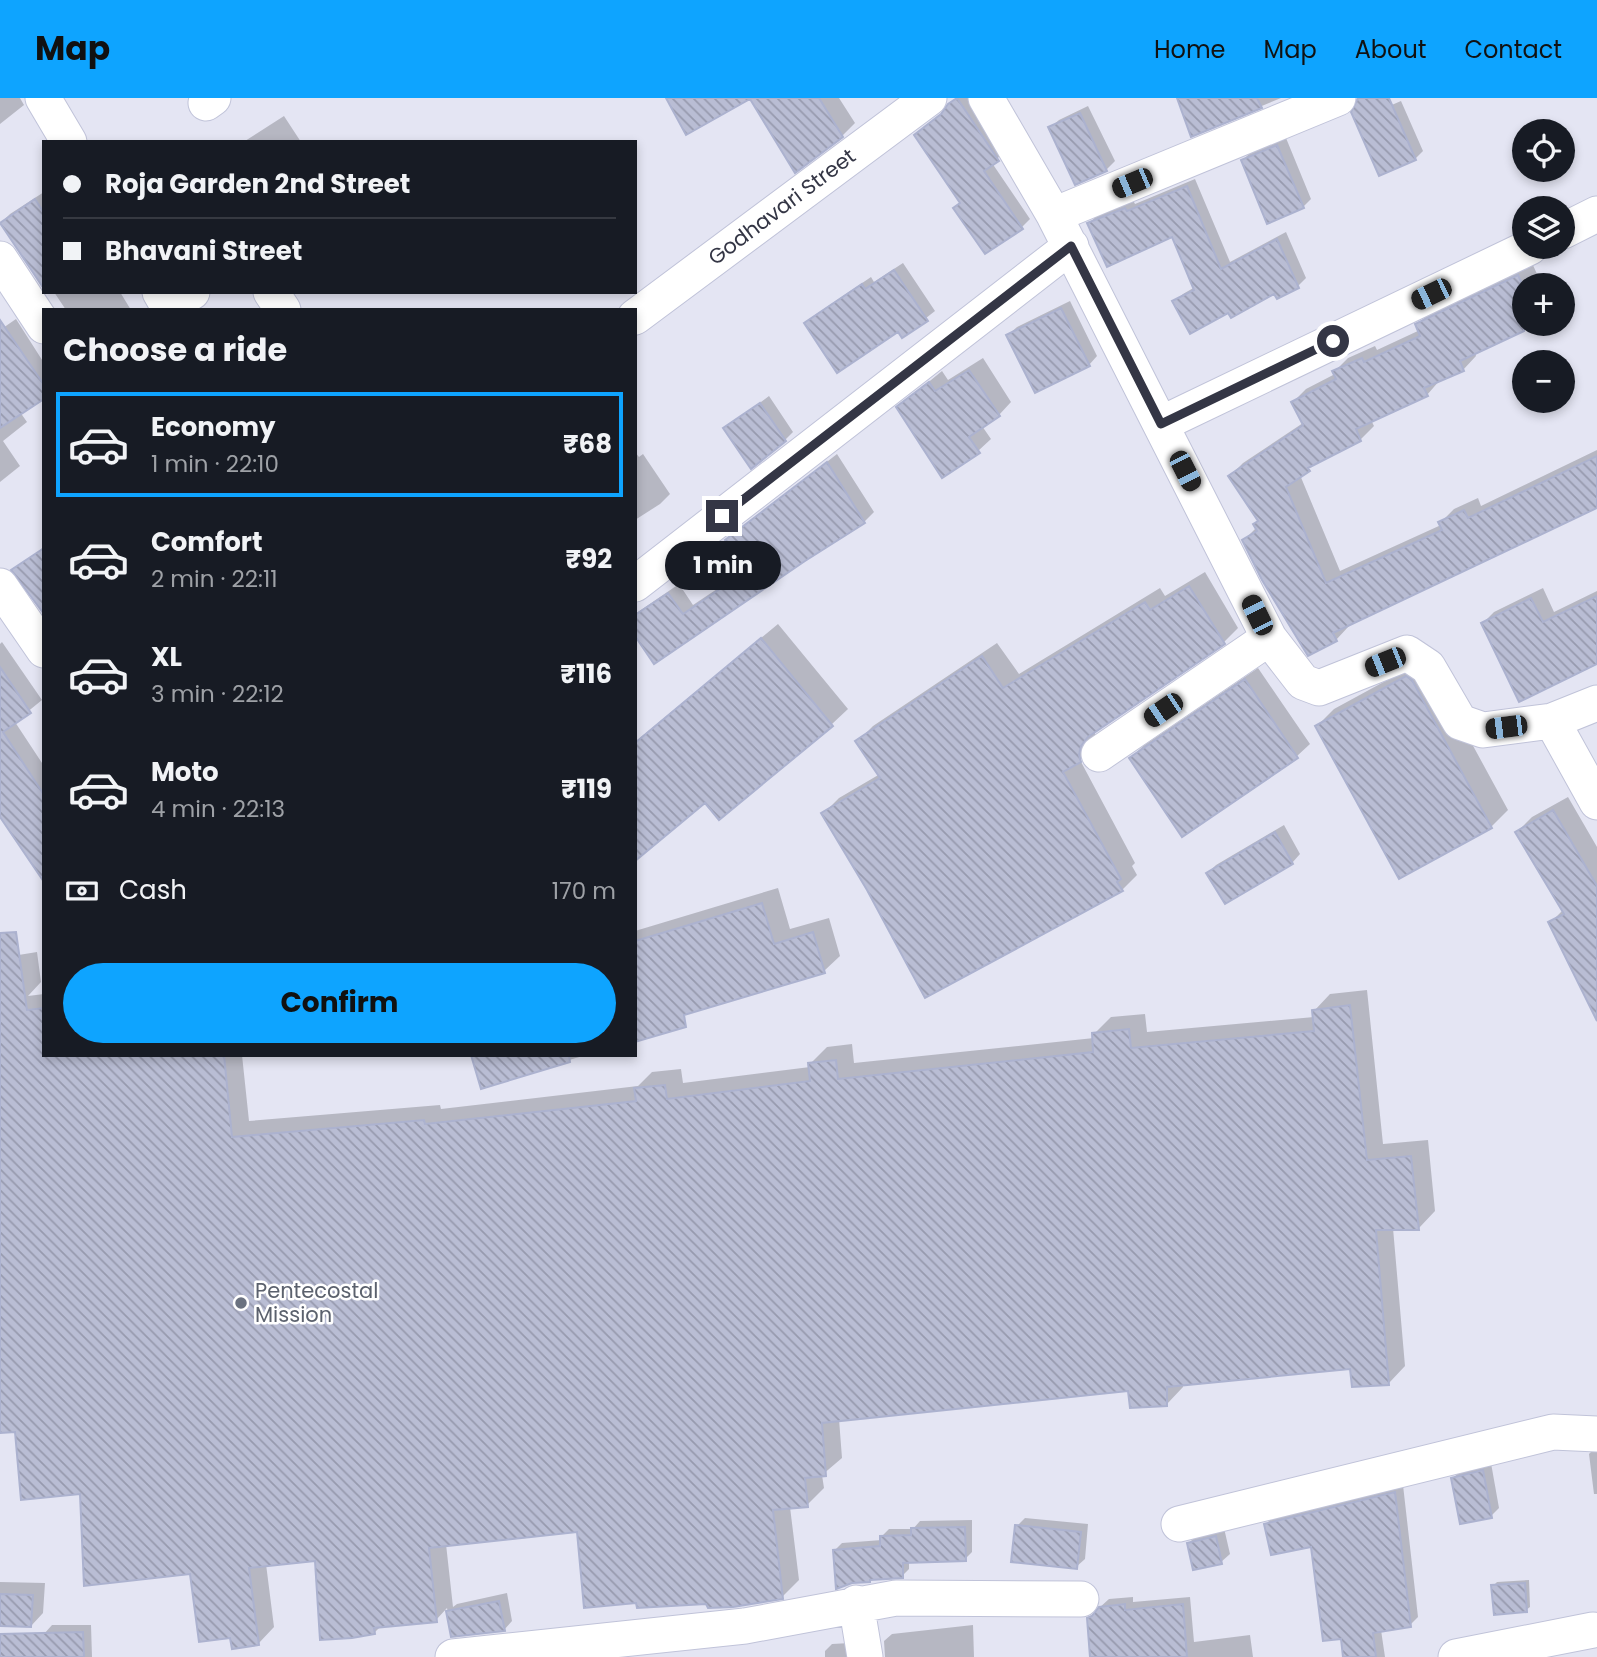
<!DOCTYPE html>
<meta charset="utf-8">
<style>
:root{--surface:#171b24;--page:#242831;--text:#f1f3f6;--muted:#9ea1a6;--line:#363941;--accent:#0ea4ff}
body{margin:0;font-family:Poppins,sans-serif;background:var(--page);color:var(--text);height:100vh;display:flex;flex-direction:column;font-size:26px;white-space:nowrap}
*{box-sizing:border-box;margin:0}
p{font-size:23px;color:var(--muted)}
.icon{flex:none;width:38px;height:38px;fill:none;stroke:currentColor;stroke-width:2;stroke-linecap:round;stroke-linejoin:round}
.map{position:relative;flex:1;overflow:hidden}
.side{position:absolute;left:42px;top:210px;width:595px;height:749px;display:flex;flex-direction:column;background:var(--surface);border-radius:0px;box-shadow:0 4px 10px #0003}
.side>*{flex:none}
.banner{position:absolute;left:42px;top:42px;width:595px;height:154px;border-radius:0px;box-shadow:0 4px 10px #0003;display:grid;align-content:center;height:154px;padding:0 21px;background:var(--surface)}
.tools{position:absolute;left:1512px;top:21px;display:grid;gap:14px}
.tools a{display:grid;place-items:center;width:63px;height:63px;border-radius:50%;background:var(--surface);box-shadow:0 4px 10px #0003;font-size:35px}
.end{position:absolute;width:32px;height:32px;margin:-16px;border:9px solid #343645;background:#fff;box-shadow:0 0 0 4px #fff}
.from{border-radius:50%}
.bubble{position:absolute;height:49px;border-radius:24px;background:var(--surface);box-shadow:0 4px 10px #0003;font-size:23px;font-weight:700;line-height:49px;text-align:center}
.car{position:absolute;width:21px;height:42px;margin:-21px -10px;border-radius:9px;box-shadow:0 0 5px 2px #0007;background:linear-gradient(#222 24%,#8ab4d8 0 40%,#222 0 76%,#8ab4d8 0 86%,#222 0)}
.banner b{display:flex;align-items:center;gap:24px;height:66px;font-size:26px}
.banner b+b{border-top:2px solid var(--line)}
.banner i{width:18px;height:18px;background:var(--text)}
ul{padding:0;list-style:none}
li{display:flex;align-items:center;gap:21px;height:105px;margin:0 14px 10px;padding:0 7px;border:4px solid transparent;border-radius:0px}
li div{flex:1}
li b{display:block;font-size:26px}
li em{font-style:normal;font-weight:700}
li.on{border-color:var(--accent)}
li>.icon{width:63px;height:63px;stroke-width:1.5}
h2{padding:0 21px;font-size:32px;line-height:84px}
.pay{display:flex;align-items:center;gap:18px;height:77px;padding:0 21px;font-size:26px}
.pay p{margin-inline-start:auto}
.primary-button{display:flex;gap:14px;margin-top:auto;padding:14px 21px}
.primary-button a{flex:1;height:80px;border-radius:42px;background:var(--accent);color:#111;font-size:28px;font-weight:700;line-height:80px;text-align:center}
header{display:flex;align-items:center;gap:42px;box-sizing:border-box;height:98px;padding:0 35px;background:var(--accent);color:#111}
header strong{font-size:33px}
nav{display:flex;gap:38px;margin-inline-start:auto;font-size:24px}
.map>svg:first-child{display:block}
.shadow{fill:#0003}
.building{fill:url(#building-back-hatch);stroke:#acb2cf;stroke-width:2}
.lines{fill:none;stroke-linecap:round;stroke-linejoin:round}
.street-casing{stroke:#c0c3d9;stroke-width:37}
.street{stroke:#fff;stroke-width:35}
.route{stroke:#343645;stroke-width:9}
.worship-dot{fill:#6b7280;stroke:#fff;stroke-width:2.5}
.labels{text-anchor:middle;stroke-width:5;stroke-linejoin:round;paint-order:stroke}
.street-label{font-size:21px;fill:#343645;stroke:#fff}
.worship-label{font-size:21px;fill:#5b616d;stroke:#fff;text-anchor:start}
</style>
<header>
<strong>Map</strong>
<nav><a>Home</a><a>Map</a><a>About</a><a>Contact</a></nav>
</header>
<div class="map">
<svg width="1597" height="1559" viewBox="0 0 1597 1559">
<defs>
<pattern id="building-back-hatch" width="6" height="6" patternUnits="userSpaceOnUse" patternTransform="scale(1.75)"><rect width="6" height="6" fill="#b9bdd4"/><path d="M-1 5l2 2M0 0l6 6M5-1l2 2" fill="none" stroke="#979aae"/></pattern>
</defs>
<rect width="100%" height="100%" fill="#e4e5f3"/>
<!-- shadow -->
<path class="shadow" d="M 0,0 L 20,0 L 24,7 L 0,26 Z
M 754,0 L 839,0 L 855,25 L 842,38 Z
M 956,0 L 970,0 L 1006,53 L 992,65 L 1030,121 L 1022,129 L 961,104 L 916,37 L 946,13 Z
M 1179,0 L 1281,0 L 1192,37 Z
M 1401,3 L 1423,53 L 1415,61 L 1366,18 Z
M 1088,8 L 1115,63 L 1106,72 L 1076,84 L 1050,30 L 1059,22 Z
M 284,18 L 301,44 L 244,44 L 245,43 Z
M 1286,40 L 1311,101 L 1303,109 L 1243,62 L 1251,54 Z
M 1195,81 L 1230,164 L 1286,134 L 1306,180 L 1298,188 L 1275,193 L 1229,213 L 1174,204 L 1183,196 L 1195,189 L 1173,137 L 1089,126 L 1097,117 L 1133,102 L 1135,106 Z
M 44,94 L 44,178 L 2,124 L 10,116 Z
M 903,165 L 935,213 L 903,238 L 898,231 L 806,225 L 815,217 L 871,179 L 874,184 Z
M 1532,165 L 1542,187 L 1524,187 L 1524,226 L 1535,226 L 1475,254 L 1476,258 L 1463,272 L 1440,282 L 1427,297 L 1371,322 L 1374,328 L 1360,342 L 1316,364 L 1300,377 L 1340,473 L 1441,427 L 1440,425 L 1454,411 L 1478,400 L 1481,408 L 1597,352 L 1597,408 L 1348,526 L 1349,528 L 1336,542 L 1244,442 L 1257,429 L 1259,422 L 1230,378 L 1243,365 L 1303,325 L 1293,304 L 1306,291 L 1335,276 L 1334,274 L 1348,260 L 1375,248 L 1377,252 L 1420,232 L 1417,227 L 1431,213 Z
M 54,194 L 120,194 L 131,212 L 66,212 Z
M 1070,203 L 1097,258 L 1089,267 L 1008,237 L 1017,229 Z
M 16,221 L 44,265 L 44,299 L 20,314 L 27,324 L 3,343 L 20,368 L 0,384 L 0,232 Z
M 983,260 L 1011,304 L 999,317 L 982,328 L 991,341 L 978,353 L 898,309 L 942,273 L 948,282 Z
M 769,298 L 793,334 L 785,342 L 726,330 Z
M 635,354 L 639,359 L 643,356 L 670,396 L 660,406 L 635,422 Z
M 837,356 L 874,414 L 864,424 L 804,462 L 654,564 L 635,535 L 635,516 L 679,486 L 693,507 L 747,471 L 727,442 Z
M 44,449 L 44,500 L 14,472 Z
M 1205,474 L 1238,530 L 1223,545 L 1095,632 L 1095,647 L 1080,662 L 1135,765 L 1132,768 L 1137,777 L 1122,792 L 868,791 L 824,715 L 839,700 L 880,676 L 858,643 L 873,628 L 997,545 L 1019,576 L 1160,490 L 1165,498 Z
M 1543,490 L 1554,514 L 1597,493 L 1597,564 L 1483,525 L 1494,514 Z
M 778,526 L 848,611 L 832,626 L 719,719 L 705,702 L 635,760 L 635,644 Z
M 2,544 L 42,602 L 15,624 L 44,668 L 44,749 L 0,716 L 0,546 Z
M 1424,562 L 1428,565 L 1508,712 L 1491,729 L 1317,628 L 1334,611 Z
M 1258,570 L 1310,646 L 1297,658 L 1183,737 L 1131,660 L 1143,648 Z
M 1568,699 L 1597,749 L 1597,902 L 1550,825 L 1563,812 L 1517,734 L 1532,719 Z
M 1284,727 L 1300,756 L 1292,765 L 1208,775 L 1216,767 Z
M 778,790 L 790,831 L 829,820 L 840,858 L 824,873 L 647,926 L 635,940 L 635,833 Z
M 37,854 L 41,884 L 28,898 L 44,896 L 44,957 L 242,957 L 249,1023 L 440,1007 L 441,1011 L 638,988 L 652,974 L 681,971 L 683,985 L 810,969 L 810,966 L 827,949 L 852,946 L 854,965 L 1094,940 L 1094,936 L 1111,919 L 1145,916 L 1147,934 L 1314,919 L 1314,913 L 1330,896 L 1367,892 L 1383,1046 L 1428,1042 L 1435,1113 L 1419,1130 L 1393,1130 L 1405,1268 L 1389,1285 L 1351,1269 L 1183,1286 L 1183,1289 L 1167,1306 L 1130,1292 L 839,1321 L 842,1360 L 822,1377 L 824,1390 L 807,1407 L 790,1409 L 799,1482 L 782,1499 L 708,1504 L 578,1432 L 446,1446 L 453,1509 L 457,1506 L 507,1495 L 512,1523 L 504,1532 L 452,1537 L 447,1510 L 436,1522 L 381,1528 L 374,1535 L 317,1461 L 266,1466 L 274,1529 L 258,1546 L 232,1538 L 192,1474 L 81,1394 L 16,1332 L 0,1333 L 0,860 Z
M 473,957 L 586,957 L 482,988 Z
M 1597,1348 L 1597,1396 L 1594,1396 L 1589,1356 Z
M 1491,1365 L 1499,1410 L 1491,1418 L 1453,1380 L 1462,1372 Z
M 1403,1387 L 1418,1519 L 1410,1527 L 1381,1532 L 1385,1559 L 1345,1559 L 1342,1539 L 1312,1447 L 1266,1426 L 1274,1418 Z
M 1025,1420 L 1088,1426 L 1085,1461 L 1076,1469 L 1017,1428 Z
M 972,1422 L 972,1454 L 965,1461 L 909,1463 L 909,1471 L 902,1478 L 834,1453 L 842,1445 L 882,1442 L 882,1438 L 889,1431 L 913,1431 L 920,1423 Z
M 1224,1430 L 1230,1456 L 1221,1464 L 1189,1445 L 1197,1437 Z
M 1529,1482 L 1530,1509 L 1526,1512 L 1493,1488 L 1497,1484 Z
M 0,1484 L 45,1485 L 43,1515 L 31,1528 L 0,1527 Z
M 1133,1499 L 1133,1504 L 1190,1499 L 1194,1544 L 1250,1537 L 1253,1559 L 1092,1559 L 1088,1520 L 1109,1501 Z
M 52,1527 L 91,1527 L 92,1559 L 44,1559 L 44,1536 Z
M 973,1527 L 974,1559 L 885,1559 L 884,1543 L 892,1536 Z
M 850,1545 L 855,1559 L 825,1559 L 825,1553 L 832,1546 Z"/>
<!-- building -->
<path class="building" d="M 666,0 L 819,0 L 843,39 L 795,75 L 750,1 L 686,37 Z
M 957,0 L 999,63 L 984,73 L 1023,131 L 985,156 L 953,110 L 960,105 L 914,37 L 941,16 L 948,6 Z
M 1177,0 L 1257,0 L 1262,10 L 1191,39 Z
M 1358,0 L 1389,0 L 1416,62 L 1379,78 L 1351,14 Z
M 1080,15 L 1107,73 L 1075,87 L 1048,29 Z
M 1277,47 L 1304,110 L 1267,126 L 1241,62 Z
M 1187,88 L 1221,171 L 1277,141 L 1299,190 L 1277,201 L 1274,196 L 1231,220 L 1228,215 L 1190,236 L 1172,203 L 1194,192 L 1172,139 L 1107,169 L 1087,125 L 1125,110 L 1127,113 Z
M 35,101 L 44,115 L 44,191 L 0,125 Z
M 894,172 L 928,223 L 902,240 L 898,234 L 837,275 L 804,225 L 862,186 L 865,191 Z
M 1518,177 L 1524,190 L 1524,233 L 1460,263 L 1464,273 L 1424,290 L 1428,298 L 1356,331 L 1361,343 L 1308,370 L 1310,373 L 1286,389 L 1326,485 L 1442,432 L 1438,424 L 1464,412 L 1468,420 L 1597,358 L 1597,410 L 1333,535 L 1337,543 L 1308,558 L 1262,482 L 1242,442 L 1257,433 L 1253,426 L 1258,423 L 1228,378 L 1303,327 L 1291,304 L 1336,281 L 1332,273 L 1362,260 L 1364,264 L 1420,238 L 1415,226 Z
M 1061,210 L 1090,268 L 1035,295 L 1006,237 Z
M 0,222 L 44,287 L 44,301 L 0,330 Z
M 969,272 L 1000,318 L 969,339 L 980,355 L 942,380 L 896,309 L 929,284 L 935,293 Z
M 760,305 L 786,343 L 751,371 L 723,330 Z
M 827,364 L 865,425 L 805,463 L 654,566 L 635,538 L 635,517 L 668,495 L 683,516 L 746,473 L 725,442 Z
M 44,450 L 44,516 L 11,472 Z
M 1189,488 L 1225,546 L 1088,639 L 1081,648 L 1079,657 L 1081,664 L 1063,674 L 1121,781 L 1117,784 L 1123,793 L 925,900 L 867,792 L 821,715 L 880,680 L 855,643 L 982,558 L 1003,590 L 1145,504 L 1150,512 Z
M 1597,498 L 1597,566 L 1519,604 L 1481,525 L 1531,500 L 1543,524 Z
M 761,540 L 833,628 L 719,722 L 705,705 L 635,763 L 635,645 Z
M 0,569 L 31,615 L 3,634 L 44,697 L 44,784 L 0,719 Z
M 1406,578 L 1412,582 L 1492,730 L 1399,781 L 1315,628 Z
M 1245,581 L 1298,660 L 1182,739 L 1129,660 Z
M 1553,712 L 1597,788 L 1597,923 L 1548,824 L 1564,816 L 1515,734 Z
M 1275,734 L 1293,766 L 1225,806 L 1206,775 Z
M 762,805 L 774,846 L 813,834 L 825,875 L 684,917 L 686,929 L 635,944 L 635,843 Z
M 16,834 L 27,912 L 44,910 L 44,957 L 224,957 L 232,1039 L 424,1022 L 425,1026 L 636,1003 L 634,990 L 665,987 L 667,1001 L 810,983 L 808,965 L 836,962 L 838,981 L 1093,954 L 1092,935 L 1129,931 L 1131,950 L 1314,933 L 1312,912 L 1350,907 L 1367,1062 L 1411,1058 L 1419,1132 L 1376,1132 L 1389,1287 L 1352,1289 L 1350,1271 L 1167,1289 L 1167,1308 L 1130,1310 L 1128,1293 L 822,1325 L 826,1378 L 805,1380 L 808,1409 L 773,1412 L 783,1501 L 733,1509 L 708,1510 L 706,1506 L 637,1510 L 636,1505 L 584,1510 L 577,1434 L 429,1450 L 437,1524 L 374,1530 L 375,1536 L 352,1540 L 320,1542 L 315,1463 L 249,1470 L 259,1547 L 232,1551 L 230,1540 L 199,1544 L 190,1476 L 84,1488 L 80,1396 L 21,1402 L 15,1334 L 0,1335 L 0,835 Z
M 471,957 L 569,957 L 570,964 L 481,991 Z
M 1483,1372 L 1492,1420 L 1460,1426 L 1451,1380 Z
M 1395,1394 L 1411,1529 L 1373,1535 L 1376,1559 L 1343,1559 L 1341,1541 L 1323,1543 L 1311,1449 L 1271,1457 L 1264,1426 Z
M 1015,1427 L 1081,1434 L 1077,1471 L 1011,1464 Z
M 965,1429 L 966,1463 L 903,1465 L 903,1480 L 870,1482 L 870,1484 L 852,1485 L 836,1491 L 833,1452 L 880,1448 L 880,1438 L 911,1437 L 911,1430 Z
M 1216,1438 L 1222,1466 L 1193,1472 L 1187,1445 Z
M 1525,1485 L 1527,1514 L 1494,1517 L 1491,1487 Z
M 0,1496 L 33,1497 L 31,1529 L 0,1528 Z
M 499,1503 L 505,1533 L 451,1539 L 446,1513 Z
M 1125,1506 L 1125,1512 L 1183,1506 L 1187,1559 L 1090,1559 L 1087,1520 L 1092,1518 L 1099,1509 Z
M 83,1534 L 84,1559 L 0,1559 L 0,1536 Z"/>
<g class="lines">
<!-- street casing -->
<g class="street-casing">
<path id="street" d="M 43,0 L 69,44
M 986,0 L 1054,117 L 1269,540 L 1303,584 L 1319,590 L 1407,555 L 1428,569 L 1460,624 L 1483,632 L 1552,623 L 1597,605
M 206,5 L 213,0
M 1054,117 L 1338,0
M 1563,133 L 1597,116
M 0,161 L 44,228
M 160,194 L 168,208 L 192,194
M 271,194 L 283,212
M 635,219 L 929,0
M 1161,326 L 1530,149
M 635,486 L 1071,148
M 0,488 L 44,552
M 1552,623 L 1597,704
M 1099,656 L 1269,540
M 1179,1426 L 1553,1334 L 1597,1336
M 856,1505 L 865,1559
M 453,1559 L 745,1528 L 896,1500 L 1081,1501
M 1456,1559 L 1593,1532"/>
</g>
<!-- street -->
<use href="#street" class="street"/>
</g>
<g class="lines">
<!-- route -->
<path class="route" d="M 722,418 L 1071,148 L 1161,326 L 1333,243"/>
</g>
<!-- markers -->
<circle class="worship-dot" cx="241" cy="1205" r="7"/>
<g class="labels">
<!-- street labels -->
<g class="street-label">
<text transform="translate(782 109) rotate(-37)" y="7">Godhavari Street</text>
</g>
<!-- worship labels -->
<g class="worship-label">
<text x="255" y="1200">Pentecostal<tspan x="255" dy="24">Mission</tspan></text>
</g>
</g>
</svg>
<div class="tools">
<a><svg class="icon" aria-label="locate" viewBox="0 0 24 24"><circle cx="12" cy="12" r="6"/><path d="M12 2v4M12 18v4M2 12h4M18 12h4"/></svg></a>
<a><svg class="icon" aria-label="layers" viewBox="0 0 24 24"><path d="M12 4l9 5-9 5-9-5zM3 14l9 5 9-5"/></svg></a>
<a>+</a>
<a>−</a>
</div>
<i class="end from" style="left:1333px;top:243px"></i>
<i class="end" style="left:722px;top:418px"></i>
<div class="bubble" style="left:665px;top:443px;width:116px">1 min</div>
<i class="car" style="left:1132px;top:85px;rotate:247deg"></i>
<i class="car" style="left:1431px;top:196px;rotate:244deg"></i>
<i class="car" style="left:1185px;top:373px;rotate:153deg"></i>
<i class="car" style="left:1257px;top:517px;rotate:334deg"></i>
<i class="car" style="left:1385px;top:564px;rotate:248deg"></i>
<i class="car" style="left:1163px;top:612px;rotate:236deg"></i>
<i class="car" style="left:1506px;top:629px;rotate:263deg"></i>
<div class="banner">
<b><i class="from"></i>Roja Garden 2nd Street</b>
<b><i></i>Bhavani Street</b>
</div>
<section class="side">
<h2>Choose a ride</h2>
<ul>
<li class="on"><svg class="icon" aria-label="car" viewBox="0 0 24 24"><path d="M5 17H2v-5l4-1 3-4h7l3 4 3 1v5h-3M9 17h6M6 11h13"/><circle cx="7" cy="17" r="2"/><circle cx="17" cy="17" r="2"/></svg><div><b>Economy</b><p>1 min · 22:10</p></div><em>₹68</em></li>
<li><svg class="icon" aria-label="car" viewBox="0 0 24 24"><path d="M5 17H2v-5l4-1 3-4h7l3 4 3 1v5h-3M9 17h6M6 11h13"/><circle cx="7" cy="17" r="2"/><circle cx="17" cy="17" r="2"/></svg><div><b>Comfort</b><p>2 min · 22:11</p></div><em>₹92</em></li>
<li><svg class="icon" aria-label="car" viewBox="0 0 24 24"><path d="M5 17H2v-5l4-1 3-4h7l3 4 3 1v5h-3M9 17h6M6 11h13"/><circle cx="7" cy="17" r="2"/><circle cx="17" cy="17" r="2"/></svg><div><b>XL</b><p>3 min · 22:12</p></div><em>₹116</em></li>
<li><svg class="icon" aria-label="car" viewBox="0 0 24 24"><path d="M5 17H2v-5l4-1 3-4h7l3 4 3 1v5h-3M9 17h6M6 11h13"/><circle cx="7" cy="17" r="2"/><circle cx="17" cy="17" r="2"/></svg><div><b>Moto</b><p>4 min · 22:13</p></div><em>₹119</em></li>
</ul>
<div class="pay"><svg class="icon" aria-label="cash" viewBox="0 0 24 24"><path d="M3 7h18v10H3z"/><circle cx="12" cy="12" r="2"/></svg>Cash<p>170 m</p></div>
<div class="primary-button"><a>Confirm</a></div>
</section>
</div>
